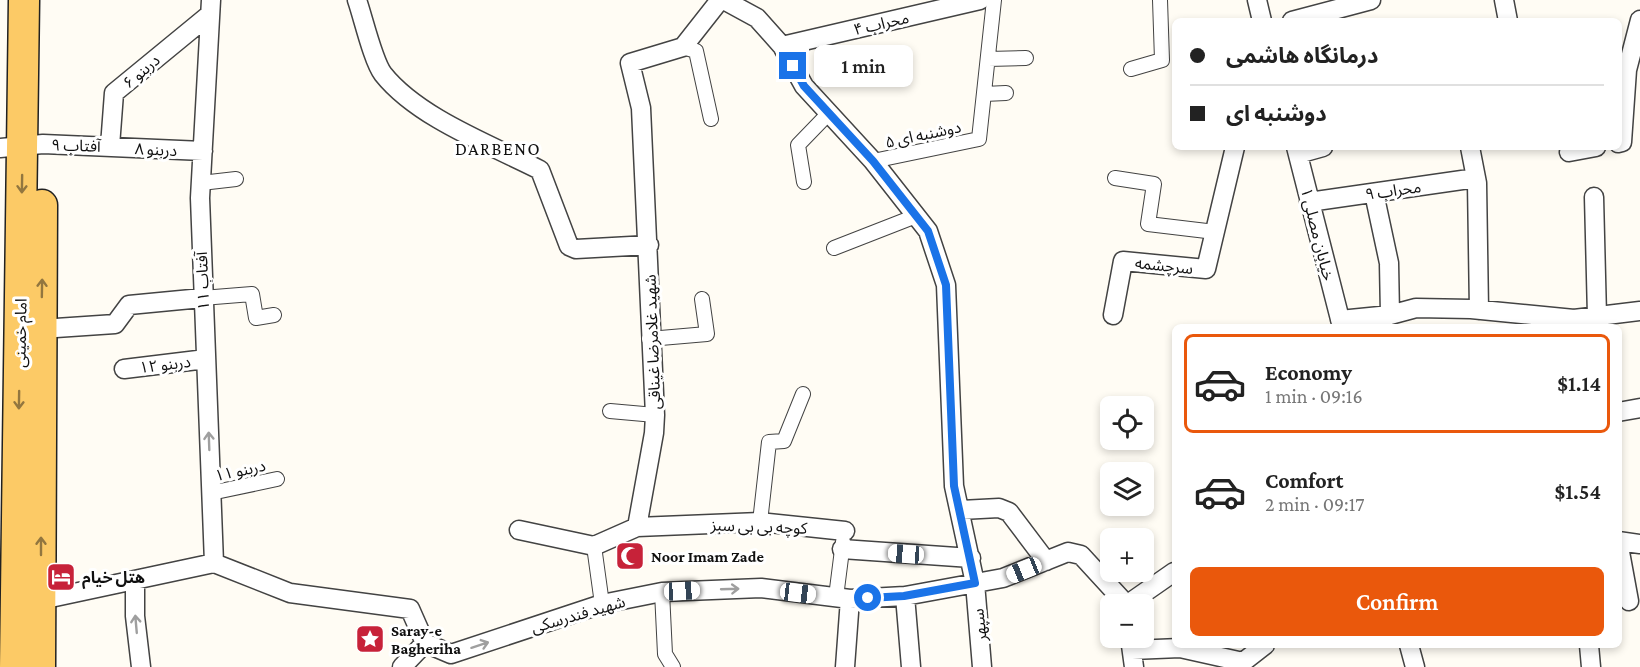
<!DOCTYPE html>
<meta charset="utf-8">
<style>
:root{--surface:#fff;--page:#f2f2f2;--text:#222;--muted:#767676;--line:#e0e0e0;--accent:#ea580c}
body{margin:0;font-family:"Crimson Pro","Noto Sans Arabic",serif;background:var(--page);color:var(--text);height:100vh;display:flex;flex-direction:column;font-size:22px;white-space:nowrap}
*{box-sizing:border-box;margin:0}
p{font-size:20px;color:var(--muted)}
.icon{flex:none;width:33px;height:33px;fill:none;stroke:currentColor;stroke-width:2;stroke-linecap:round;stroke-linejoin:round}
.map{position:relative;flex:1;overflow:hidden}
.side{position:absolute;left:1172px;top:324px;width:450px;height:324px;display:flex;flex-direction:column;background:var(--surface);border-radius:9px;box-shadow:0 3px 9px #0003}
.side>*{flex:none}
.banner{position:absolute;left:1172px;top:18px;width:450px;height:132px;border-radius:9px;box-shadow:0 3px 9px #0003;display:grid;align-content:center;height:132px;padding:0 18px;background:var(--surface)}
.fabs{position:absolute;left:1100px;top:396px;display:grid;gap:12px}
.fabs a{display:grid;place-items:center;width:54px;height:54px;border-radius:9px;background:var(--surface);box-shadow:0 3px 9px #0003;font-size:30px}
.end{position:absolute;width:27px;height:27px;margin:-14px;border:8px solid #1a73e8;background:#fff;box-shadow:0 0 0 3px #fff}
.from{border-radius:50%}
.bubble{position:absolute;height:42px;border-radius:9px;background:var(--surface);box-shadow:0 3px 9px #0003;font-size:20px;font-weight:600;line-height:42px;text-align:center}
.car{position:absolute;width:18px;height:36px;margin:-18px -9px;border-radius:8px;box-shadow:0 0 4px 2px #0007;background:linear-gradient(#fff 24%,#345 0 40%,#fff 0 76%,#345 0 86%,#fff 0)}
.banner b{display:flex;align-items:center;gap:21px;height:57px;font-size:22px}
.banner b+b{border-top:2px solid var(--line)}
.banner i{width:15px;height:15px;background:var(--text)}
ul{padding:10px 0 0;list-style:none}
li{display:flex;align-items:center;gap:18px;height:99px;margin:0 12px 9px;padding:0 6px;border:3px solid transparent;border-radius:9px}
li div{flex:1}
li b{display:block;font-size:22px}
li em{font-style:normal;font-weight:600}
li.on{border-color:var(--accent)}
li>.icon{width:54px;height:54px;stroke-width:1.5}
.primary-button{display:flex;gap:12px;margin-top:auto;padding:12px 18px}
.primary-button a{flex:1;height:69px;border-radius:9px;background:var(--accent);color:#fff;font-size:24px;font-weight:600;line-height:69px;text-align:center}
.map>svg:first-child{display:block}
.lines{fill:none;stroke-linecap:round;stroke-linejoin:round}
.pedestrian-casing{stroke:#434343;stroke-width:16}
.minor-casing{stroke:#434343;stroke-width:21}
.primary-casing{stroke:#212121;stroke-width:33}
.pedestrian{stroke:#fff;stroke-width:14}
.minor{stroke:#fff;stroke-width:18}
.primary{stroke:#fcca66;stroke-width:30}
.oneway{stroke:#92763f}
.oneway2{stroke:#9f9f9f}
.route{stroke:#1a73e8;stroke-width:8}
.labels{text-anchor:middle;stroke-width:6;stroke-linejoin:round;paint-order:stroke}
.street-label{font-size:16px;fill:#101010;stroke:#fff}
.poi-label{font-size:16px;font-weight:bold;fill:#101010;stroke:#fff;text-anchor:start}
.neighbourhood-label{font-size:18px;letter-spacing:1.5px;fill:#101010;stroke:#fff}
</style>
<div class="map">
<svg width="1640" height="667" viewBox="0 0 1640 667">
<rect width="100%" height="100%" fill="#fffcf4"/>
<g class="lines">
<!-- pedestrian casing -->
<g class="pedestrian-casing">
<path id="pedestrian" d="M 683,47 L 696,51 L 711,119
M 988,59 L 1026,58
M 1131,69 L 1162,60 L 1160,0
M 984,94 L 1006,93
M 873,161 L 979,139 L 994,0
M 1115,178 L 1154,184 L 1148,224 L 1215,232
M 804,182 L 798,145 L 828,114
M 201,183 L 236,179
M 834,248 L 916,216
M 202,298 L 252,294 L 256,318 L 274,315
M 649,339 L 707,334 L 702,299
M 610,411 L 655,415
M 211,493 L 277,479
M 760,522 L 769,442 L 784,441 L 803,394
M 594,546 L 602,604
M 662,592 L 665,654 L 673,667
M 836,597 L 843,542"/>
</g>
<!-- minor casing -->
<g class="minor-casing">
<path id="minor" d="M 211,0 L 200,198 L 214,563
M 357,0 C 363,17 373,61 383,74 C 418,118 491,145 540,170 L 569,246 L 576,249 L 649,245
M 724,0 L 757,18 L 782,46 L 804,86 L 873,161 L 928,231 L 946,285 L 954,486 L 975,583 L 982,667
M 1257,0 L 1262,21
M 1504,0 L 1508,21
M 1292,21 L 1371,0
M 782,46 L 980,0
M 1618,143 L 1622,142 L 1627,70 L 1640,20
M 110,146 L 114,93 L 209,15
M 1296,147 L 1342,327
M 1470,147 L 1477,183 L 1479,310
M 0,148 L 43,144 L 203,151
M 1569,152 L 1596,147
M 1298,154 L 1323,147
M 1374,193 L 1389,263 L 1390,315
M 1594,197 L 1597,316
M 1309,202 L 1476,178
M 1113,315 L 1123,261 L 1206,269 L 1235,147
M 1340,320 L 1390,315 L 1416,308 L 1471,309 L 1574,319 L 1640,311
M 41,329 L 115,324 L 129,305 L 202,298
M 124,369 L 206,359
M 1618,412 L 1640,408
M 961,510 L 999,508 L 1009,512 L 1046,561
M 637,527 L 760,522 L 845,531
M 519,530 L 594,546 L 637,527 L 654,433 L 655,415 L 641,108 L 630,63 L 683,47 L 720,0
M 1618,541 L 1629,601
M 1618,541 L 1640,544
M 842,549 L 971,558
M 214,563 L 290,593 L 410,609 L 425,643 L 451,654 L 602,604 L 662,592 L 761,588 L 850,599 L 905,596 L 1003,578 L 1068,552 L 1081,555 L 1126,604
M 135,581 L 135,616 L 141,667
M 905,596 L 911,667
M 41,600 L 214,563
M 1128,604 L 1174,572
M 1130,638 L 1134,667
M 1409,645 L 1415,667
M 1589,645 L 1591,667
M 1132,650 L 1180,648 L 1243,662 L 1265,645
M 402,667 L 425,643
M 845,667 L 850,599"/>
</g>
<!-- primary casing -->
<g class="primary-casing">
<path id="primary" d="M 15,667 L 24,0
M 40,667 L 42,205"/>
</g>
<!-- pedestrian -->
<use href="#pedestrian" class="pedestrian"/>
<!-- minor -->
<use href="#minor" class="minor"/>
<!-- primary -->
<use href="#primary" class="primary"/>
</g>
<!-- one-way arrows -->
<defs><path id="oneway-shaft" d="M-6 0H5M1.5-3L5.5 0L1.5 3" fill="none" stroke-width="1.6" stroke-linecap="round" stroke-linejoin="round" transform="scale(1.5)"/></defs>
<g class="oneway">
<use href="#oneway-shaft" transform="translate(22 184) rotate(91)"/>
<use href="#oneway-shaft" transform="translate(42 288) rotate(-89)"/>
<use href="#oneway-shaft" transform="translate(19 400) rotate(91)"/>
<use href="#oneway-shaft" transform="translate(41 546) rotate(-90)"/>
</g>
<g class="oneway2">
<use href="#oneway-shaft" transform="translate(209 441) rotate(-92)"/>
<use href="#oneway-shaft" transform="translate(730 589) rotate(-2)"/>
<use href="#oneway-shaft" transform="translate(136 624) rotate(-95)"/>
<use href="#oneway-shaft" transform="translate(480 645) rotate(-18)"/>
</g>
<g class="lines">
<!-- route -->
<path class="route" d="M 793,66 L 804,86 L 873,161 L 928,231 L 946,285 L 954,486 L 975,583 L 904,596 L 868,598"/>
</g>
<!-- icons -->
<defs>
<g id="mosque-square" transform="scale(1.5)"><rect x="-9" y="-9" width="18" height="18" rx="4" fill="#c72239" stroke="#fff"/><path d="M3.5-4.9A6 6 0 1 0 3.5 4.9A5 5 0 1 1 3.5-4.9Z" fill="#fff"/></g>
<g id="hotel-square" transform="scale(1.5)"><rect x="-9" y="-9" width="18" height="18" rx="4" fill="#c72239" stroke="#fff"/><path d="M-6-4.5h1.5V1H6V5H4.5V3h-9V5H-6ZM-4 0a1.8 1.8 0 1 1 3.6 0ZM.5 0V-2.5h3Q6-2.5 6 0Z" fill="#fff"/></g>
<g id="sight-square" transform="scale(1.5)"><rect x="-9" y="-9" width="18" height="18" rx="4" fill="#c72239" stroke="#fff"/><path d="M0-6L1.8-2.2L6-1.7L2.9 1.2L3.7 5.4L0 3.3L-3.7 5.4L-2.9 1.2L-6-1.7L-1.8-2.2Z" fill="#fff"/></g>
</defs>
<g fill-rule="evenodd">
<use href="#mosque-square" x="630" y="556"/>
<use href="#hotel-square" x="61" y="577"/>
<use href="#sight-square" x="370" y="639"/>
</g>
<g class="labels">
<!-- street labels -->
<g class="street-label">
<text transform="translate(881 23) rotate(-13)" y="6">۴ محراب</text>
<text transform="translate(141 71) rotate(-40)" y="6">۶ دربنو</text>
<text transform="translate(923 134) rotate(-12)" y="6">۵ دوشنبه ای</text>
<text transform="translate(76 145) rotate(2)" y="6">آفتاب ۹</text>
<text transform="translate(156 149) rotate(3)" y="6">۸ دربنو</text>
<text transform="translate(1393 190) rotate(-8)" y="6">۹ محراب</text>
<text transform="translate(1318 234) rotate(76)" y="6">خیابان مصلی ۱</text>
<text transform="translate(1164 265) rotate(6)" y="6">سرچشمه</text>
<text transform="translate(202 281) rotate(-92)" y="6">آفتاب ۱۱</text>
<text transform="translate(20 333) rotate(-89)" y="6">امام خمینی</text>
<text transform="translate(652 342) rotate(-92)" y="6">شهید غلامرضا غیناقی</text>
<text transform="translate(165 364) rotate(-7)" y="6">۱۲ دربنو</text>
<text transform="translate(240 470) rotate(-12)" y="6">۱۱ دربنو</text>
<text transform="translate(759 526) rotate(2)" y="6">کوچه بی بی سبز</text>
<text transform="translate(578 614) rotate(-16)" y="6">شهید فندرسکی</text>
<text transform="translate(979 625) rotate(-96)" y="6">سپهر</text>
</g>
<!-- poi labels -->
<g class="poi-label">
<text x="651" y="562">Noor Imam Zade</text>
<text x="82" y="583">هتل خیام</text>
<text x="391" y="636">Saray-e<tspan x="391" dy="18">Bagheriha</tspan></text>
</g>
<!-- neighbourhood labels -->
<g class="neighbourhood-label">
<text x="498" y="155">DARBENO</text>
</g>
</g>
</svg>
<div class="fabs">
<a><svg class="icon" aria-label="locate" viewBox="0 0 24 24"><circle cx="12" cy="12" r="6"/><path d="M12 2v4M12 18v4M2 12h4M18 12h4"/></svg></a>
<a><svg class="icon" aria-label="layers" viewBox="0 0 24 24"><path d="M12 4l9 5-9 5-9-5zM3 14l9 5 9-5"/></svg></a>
<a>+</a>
<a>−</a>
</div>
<i class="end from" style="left:868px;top:598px"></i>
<i class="end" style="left:793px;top:66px"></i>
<div class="bubble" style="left:814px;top:45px;width:99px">1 min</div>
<i class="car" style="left:906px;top:554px;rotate:274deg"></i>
<i class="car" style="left:1024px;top:570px;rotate:248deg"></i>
<i class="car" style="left:682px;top:591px;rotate:87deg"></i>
<i class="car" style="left:798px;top:593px;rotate:97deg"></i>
<div class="banner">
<b><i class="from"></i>درمانگاه هاشمی</b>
<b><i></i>دوشنبه ای</b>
</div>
<section class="side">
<ul>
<li class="on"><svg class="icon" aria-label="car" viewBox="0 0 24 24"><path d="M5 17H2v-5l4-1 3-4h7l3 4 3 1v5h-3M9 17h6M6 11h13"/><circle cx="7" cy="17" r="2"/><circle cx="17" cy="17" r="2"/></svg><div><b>Economy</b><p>1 min · 09:16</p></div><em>$1.14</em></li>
<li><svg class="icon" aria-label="car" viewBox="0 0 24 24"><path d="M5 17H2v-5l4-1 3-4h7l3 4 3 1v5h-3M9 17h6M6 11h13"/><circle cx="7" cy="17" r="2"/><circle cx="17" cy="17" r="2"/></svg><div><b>Comfort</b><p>2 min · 09:17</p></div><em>$1.54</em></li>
</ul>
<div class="primary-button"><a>Confirm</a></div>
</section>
</div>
